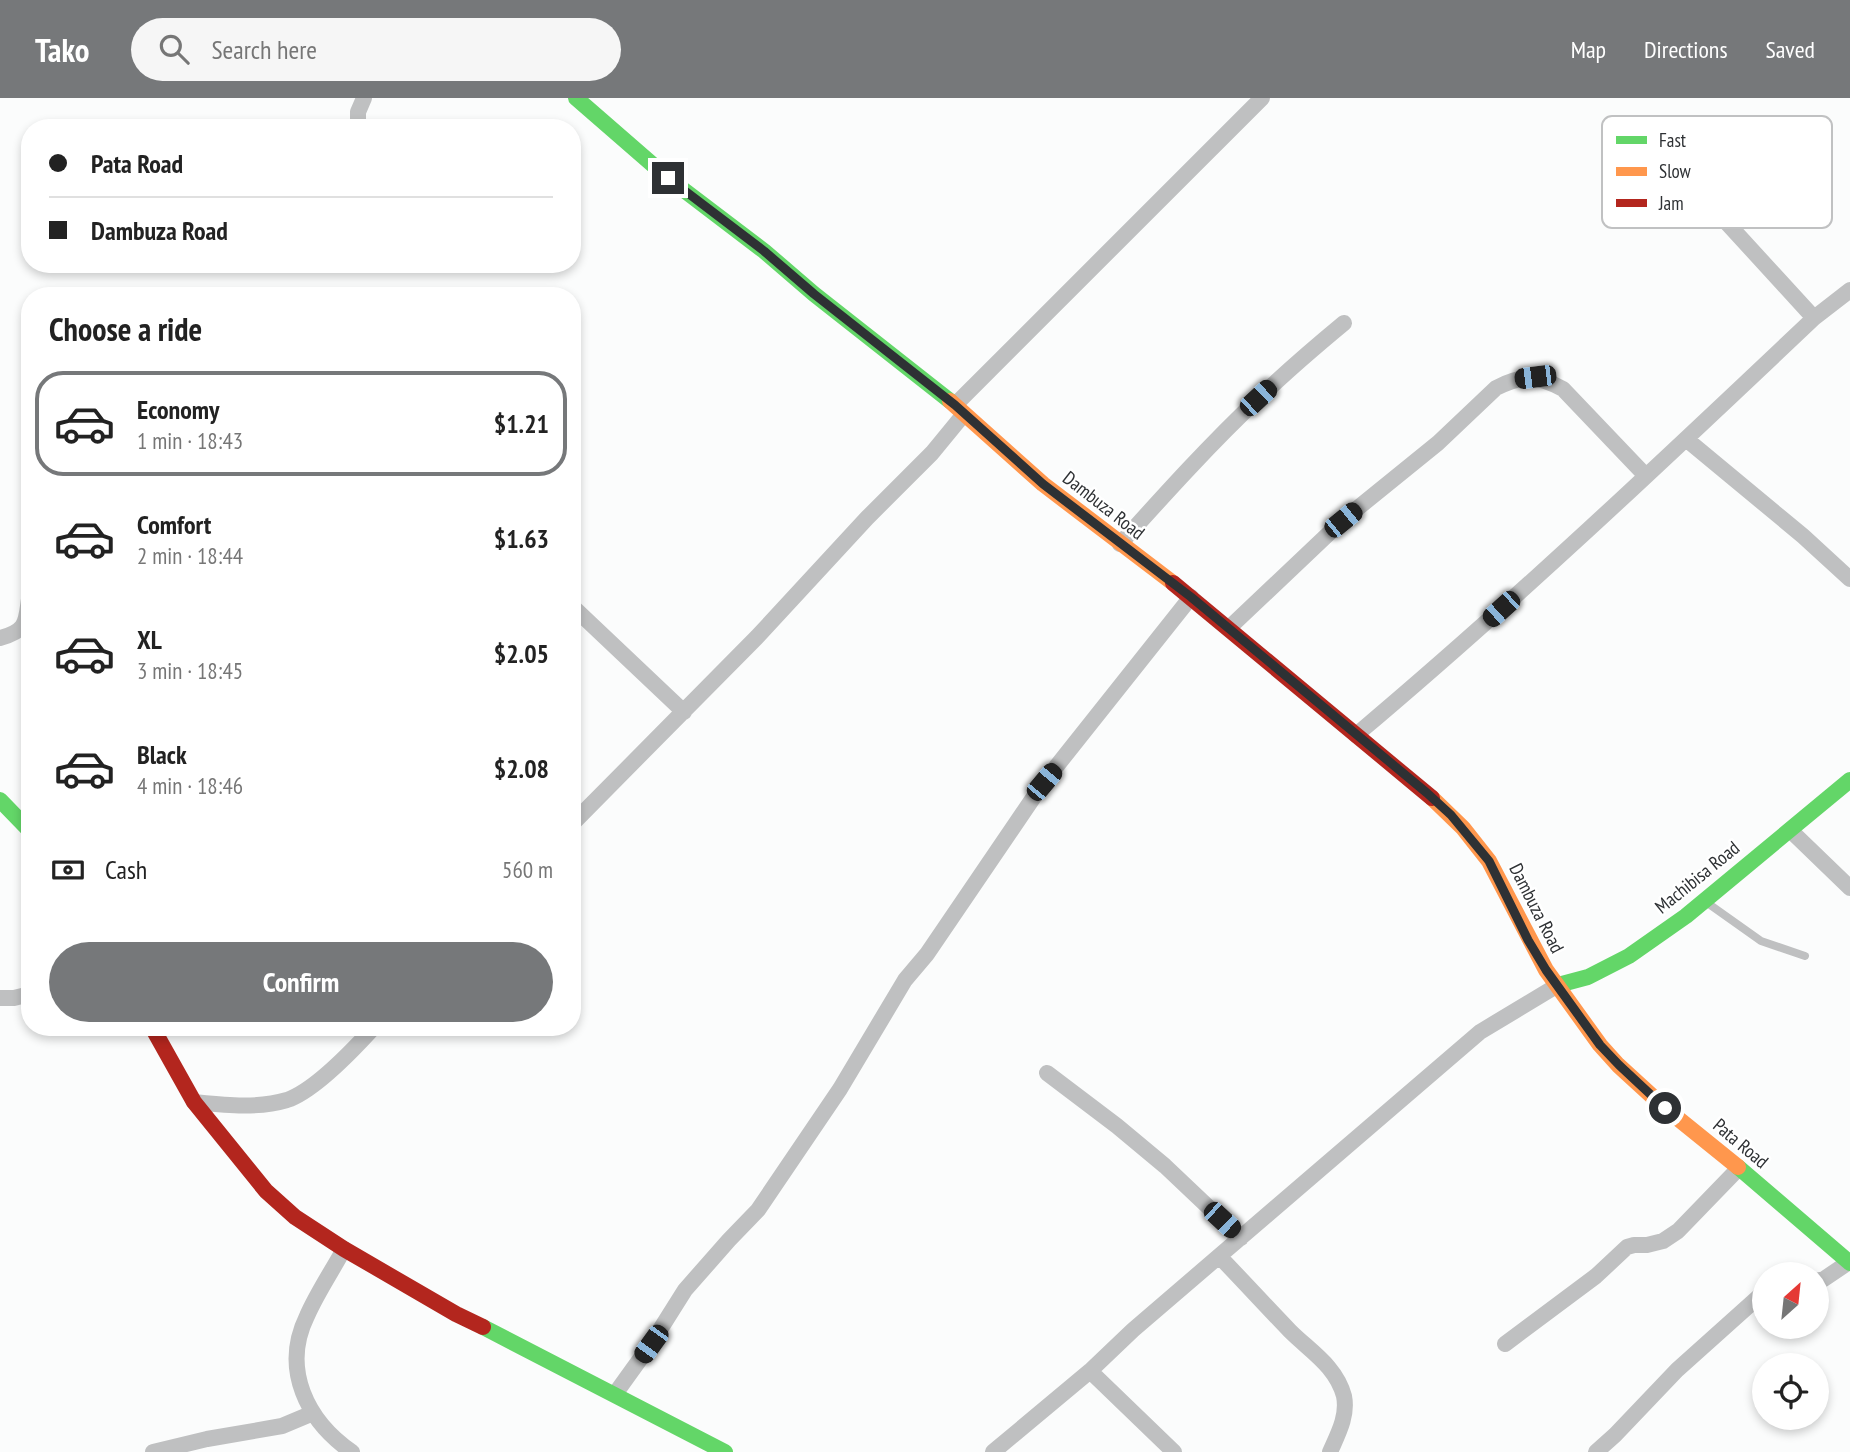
<!DOCTYPE html>
<meta charset="utf-8">
<style>
:root{--surface:#fff;--page:#f6f6f6;--text:#222;--muted:#767676;--line:#e0e0e0;--accent:#76787a}
body{margin:0;font-family:"PT Sans Narrow",sans-serif;background:var(--page);color:var(--text);height:100vh;display:flex;flex-direction:column;font-size:26px;white-space:nowrap}
*{box-sizing:border-box;margin:0}
p{font-size:23px;color:var(--muted)}
.icon{flex:none;width:38px;height:38px;fill:none;stroke:currentColor;stroke-width:2;stroke-linecap:round;stroke-linejoin:round}
.map{position:relative;flex:1;overflow:hidden}
.drawer{position:absolute;left:21px;top:189px;width:560px;height:749px;display:flex;flex-direction:column;background:var(--surface);border-radius:28px;box-shadow:0 4px 10px #0003}
.drawer>*{flex:none}
.hud{position:absolute;left:21px;top:21px;width:560px;height:154px;border-radius:28px;box-shadow:0 4px 10px #0003;display:grid;align-content:center;height:154px;padding:0 28px;background:var(--surface)}
.needle{width:46px;rotate:27deg}
.controls{position:absolute;left:1752px;top:1164px;display:grid;gap:14px}
.controls a{display:grid;place-items:center;width:77px;height:77px;border-radius:50%;background:var(--surface);box-shadow:0 4px 10px #0003;font-size:35px}
.end{position:absolute;width:32px;height:32px;margin:-16px;border:9px solid #2e3134;background:#fff;box-shadow:0 0 0 4px #fff}
.from{border-radius:50%}
.car{position:absolute;width:21px;height:42px;margin:-21px -10px;border-radius:9px;box-shadow:0 0 5px 2px #0007;background:linear-gradient(#222 24%,#8ab4d8 0 40%,#222 0 76%,#8ab4d8 0 86%,#222 0)}
.hud b{display:flex;align-items:center;gap:24px;height:66px;font-size:26px}
.hud b+b{border-top:2px solid var(--line)}
.hud i{width:18px;height:18px;background:var(--text)}
ul{padding:0;list-style:none}
li{display:flex;align-items:center;gap:21px;height:105px;margin:0 14px 10px;padding:0 14px;border:4px solid transparent;border-radius:28px}
li div{flex:1}
li b{display:block;font-size:26px}
li em{font-style:normal;font-weight:700}
li.current{border-color:var(--accent)}
li>.icon{width:63px;height:63px;stroke-width:1.5}
h2{padding:0 28px;font-size:32px;line-height:84px}
.pay{display:flex;align-items:center;gap:18px;height:77px;padding:0 28px;font-size:26px}
.pay p{margin-inline-start:auto}
.button{display:flex;gap:14px;margin-top:auto;padding:14px 28px}
.button a{flex:1;height:80px;border-radius:42px;background:var(--accent);color:#fff;font-size:28px;font-weight:700;line-height:80px;text-align:center}
header{display:flex;align-items:center;gap:42px;box-sizing:border-box;height:98px;padding:0 35px;background:var(--accent);color:#fff}
header strong{font-size:33px}
nav{display:flex;gap:38px;margin-inline-start:auto;font-size:24px}
.search{width:490px;height:63px;background:var(--page);display:flex;align-items:center;gap:18px;box-sizing:border-box;padding:0 24px;border-radius:38px;color:var(--muted);font-size:26px}
.map>svg:first-child{display:block}
.lines{fill:none;stroke-linecap:round;stroke-linejoin:round}
.lane{stroke:#bfc0c1;stroke-width:8}
.street{stroke:#bfc0c1;stroke-width:16}
.fast{stroke:#63d668;stroke-width:16}
.slow{stroke:#ff974d;stroke-width:16}
.jam{stroke:#b3261e;stroke-width:16}
.route{stroke:#2e3134;stroke-width:9}
.labels{text-anchor:middle;stroke-width:5;stroke-linejoin:round;paint-order:stroke}
.street-label{font-size:19px;fill:#2e3134;stroke:#fff}
.key{fill:#fff;stroke:#c0c1c2;stroke-width:2}
.key-label{font-size:19px;fill:#2e3134}
</style>
<header>
<strong>Tako</strong>
<div class="search"><svg class="icon" aria-label="search" viewBox="0 0 24 24"><circle cx="10" cy="10" r="6"/><path d="M15 15l6 6"/></svg>Search here</div>
<nav><a>Map</a><a>Directions</a><a>Saved</a></nav>
</header>
<div class="map">
<svg width="1850" height="1354" viewBox="0 0 1850 1354">
<rect width="100%" height="100%" fill="#fbfcfc"/>
<g class="lines">
<!-- lane -->
<path class="lane" d="M 1706,804 L 1761,843 L 1805,858"/>
<!-- street -->
<path class="street" d="M 358,30 L 358,14 L 364,0
M 1706,102 L 1814,220
M 955,307 L 1262,0
M 1686,341 L 1803,438 L 1850,481
M 1120,446 C 1165,396 1211,345 1260,299 C 1287,273 1315,249 1344,225
M 572,508 L 684,614
M 1229,530 L 1343,422 L 1438,345 L 1496,290 C 1523,276 1537,277 1563,291 L 1646,378
M 0,540 C 30,532 25,522 30,495
M 1356,637 C 1514,504 1664,362 1814,220 L 1850,192
M 572,726 L 757,539 L 867,420 L 932,355 L 964,316
M 1790,732 L 1850,790
M 0,900 L 14,900 L 30,896
M 1047,975 L 1117,1028 L 1165,1068 L 1241,1140
M 194,1004 C 224,1007 257,1011 287,1002 C 314,993 354,951 374,929
M 344,1151 C 332,1173 317,1195 307,1218 C 281,1271 307,1323 352,1354
M 1219,1158 C 1243,1183 1266,1208 1290,1233 C 1310,1253 1336,1268 1344,1298 C 1348,1318 1338,1336 1330,1354
M 1816,1183 L 1824,1181 L 1849,1164
M 1505,1246 L 1596,1178 L 1627,1149 L 1634,1147 L 1647,1147 L 1663,1143 L 1678,1133 L 1739,1070
M 1090,1273 L 1174,1354
M 615,1296 L 651,1246 L 685,1192 L 729,1142 L 758,1112 L 840,991 L 905,882 L 927,856 L 1044,684 L 1191,499
M 153,1354 L 207,1341 L 282,1328 L 313,1315
M 993,1354 L 1090,1273 L 1133,1232 L 1480,934 L 1558,887
M 1596,1354 L 1615,1337 L 1677,1272 L 1764,1194"/>
<!-- fast -->
<path class="fast" d="M 576,0 L 668,80 L 764,153 L 814,196 L 950,303
M 0,702 L 30,733
M 1558,887 L 1588,879 L 1629,858 L 1686,818 L 1850,682
M 1738,1069 L 1850,1165
M 483,1229 L 725,1354"/>
<!-- slow -->
<path class="slow" d="M 950,303 L 1043,386 L 1173,485
M 1432,700 L 1463,730 L 1489,763 L 1546,872 L 1600,947 L 1618,967 L 1665,1010 L 1738,1069"/>
<!-- jam -->
<path class="jam" d="M 1173,485 L 1432,700
M 152,929 L 194,1004 L 266,1093 L 295,1119 L 344,1151 L 456,1216 L 483,1229"/>
</g>
<g class="lines">
<!-- route -->
<path class="route" d="M 668,80 L 764,153 L 814,196 L 955,307 L 1043,386 L 1191,499 L 1427,695 L 1451,717 L 1489,763 L 1528,842 L 1546,872 L 1600,947 L 1619,967 L 1665,1010"/>
</g>
<g class="labels">
<!-- street labels -->
<g class="street-label">
<text transform="translate(1104 407) rotate(38)" y="7">Dambuza Road</text>
<text transform="translate(1697 779) rotate(-39)" y="7">Machibisa Road</text>
<text transform="translate(1537 810) rotate(63)" y="7">Dambuza Road</text>
<text transform="translate(1741 1045) rotate(40)" y="7">Pata Road</text>
</g>
</g>
<!-- legend -->
<rect x="1602" y="18" width="230" height="112" rx="10" class="key"/>
<rect x="1616" y="38" width="31" height="8" fill="#63d668"/>
<rect x="1616" y="69" width="31" height="9" fill="#ff974d"/>
<rect x="1616" y="101" width="31" height="8" fill="#b3261e"/>
<g class="key-label">
<text x="1659" y="49">Fast</text>
<text x="1659" y="80">Slow</text>
<text x="1659" y="112">Jam</text>
</g>
</svg>
<div class="controls">
<a><svg class="needle" viewBox="-14 -14 28 28"><path d="M0-13l5 13h-10z" fill="#e53935"/><path d="M0 13l5-13h-10z" fill="#767676"/></svg></a>
<a><svg class="icon" aria-label="locate" viewBox="0 0 24 24"><circle cx="12" cy="12" r="6"/><path d="M12 2v4M12 18v4M2 12h4M18 12h4"/></svg></a>
</div>
<i class="end from" style="left:1665px;top:1010px"></i>
<i class="end" style="left:668px;top:80px"></i>
<i class="car" style="left:1535px;top:279px;rotate:263deg"></i>
<i class="car" style="left:1258px;top:300px;rotate:47deg"></i>
<i class="car" style="left:1343px;top:422px;rotate:51deg"></i>
<i class="car" style="left:1501px;top:511px;rotate:228deg"></i>
<i class="car" style="left:1044px;top:684px;rotate:40deg"></i>
<i class="car" style="left:1222px;top:1122px;rotate:133deg"></i>
<i class="car" style="left:651px;top:1246px;rotate:216deg"></i>
<div class="hud">
<b><i class="from"></i>Pata Road</b>
<b><i></i>Dambuza Road</b>
</div>
<section class="drawer">
<h2>Choose a ride</h2>
<ul>
<li class="current"><svg class="icon" aria-label="car" viewBox="0 0 24 24"><path d="M5 17H2v-5l4-1 3-4h7l3 4 3 1v5h-3M9 17h6M6 11h13"/><circle cx="7" cy="17" r="2"/><circle cx="17" cy="17" r="2"/></svg><div><b>Economy</b><p>1 min · 18:43</p></div><em>$1.21</em></li>
<li><svg class="icon" aria-label="car" viewBox="0 0 24 24"><path d="M5 17H2v-5l4-1 3-4h7l3 4 3 1v5h-3M9 17h6M6 11h13"/><circle cx="7" cy="17" r="2"/><circle cx="17" cy="17" r="2"/></svg><div><b>Comfort</b><p>2 min · 18:44</p></div><em>$1.63</em></li>
<li><svg class="icon" aria-label="car" viewBox="0 0 24 24"><path d="M5 17H2v-5l4-1 3-4h7l3 4 3 1v5h-3M9 17h6M6 11h13"/><circle cx="7" cy="17" r="2"/><circle cx="17" cy="17" r="2"/></svg><div><b>XL</b><p>3 min · 18:45</p></div><em>$2.05</em></li>
<li><svg class="icon" aria-label="car" viewBox="0 0 24 24"><path d="M5 17H2v-5l4-1 3-4h7l3 4 3 1v5h-3M9 17h6M6 11h13"/><circle cx="7" cy="17" r="2"/><circle cx="17" cy="17" r="2"/></svg><div><b>Black</b><p>4 min · 18:46</p></div><em>$2.08</em></li>
</ul>
<div class="pay"><svg class="icon" aria-label="cash" viewBox="0 0 24 24"><path d="M3 7h18v10H3z"/><circle cx="12" cy="12" r="2"/></svg>Cash<p>560 m</p></div>
<div class="button"><a>Confirm</a></div>
</section>
</div>
